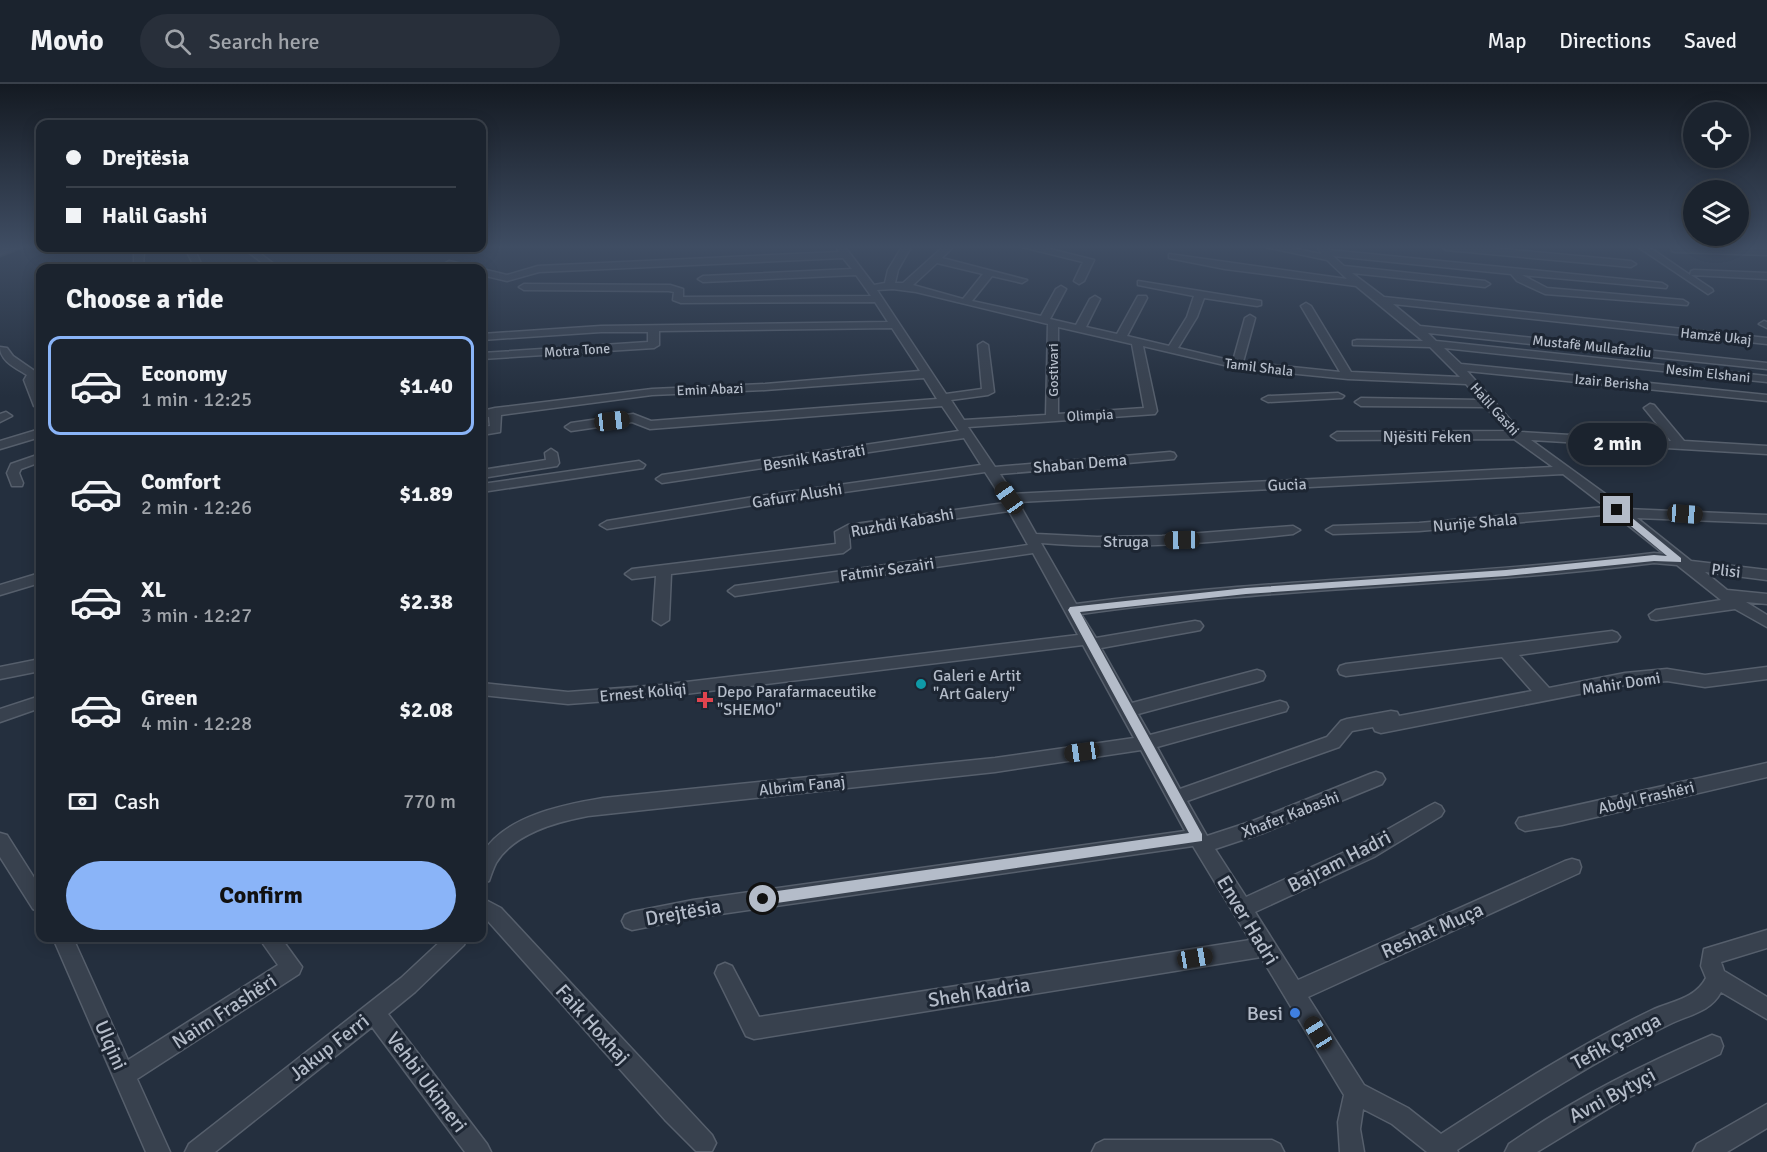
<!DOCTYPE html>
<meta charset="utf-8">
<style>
:root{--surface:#1b232e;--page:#282f3a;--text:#f1f3f6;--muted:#a0a4aa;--line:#39404a;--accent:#8ab4f8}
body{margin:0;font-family:Signika,sans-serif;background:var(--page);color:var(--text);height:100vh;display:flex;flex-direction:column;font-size:22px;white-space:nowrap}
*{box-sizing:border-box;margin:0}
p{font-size:20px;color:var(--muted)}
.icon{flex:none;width:33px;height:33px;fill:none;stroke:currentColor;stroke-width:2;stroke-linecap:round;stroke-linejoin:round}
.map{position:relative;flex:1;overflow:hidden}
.side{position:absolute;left:36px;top:180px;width:450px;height:678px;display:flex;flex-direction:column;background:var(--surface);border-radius:12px;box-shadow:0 3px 15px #0003,0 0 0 2px var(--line)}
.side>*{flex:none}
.top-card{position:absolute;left:36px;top:36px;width:450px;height:132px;border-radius:12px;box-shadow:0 3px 15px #0003,0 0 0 2px var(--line);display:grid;align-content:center;height:132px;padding:0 30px;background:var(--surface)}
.tools{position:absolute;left:1683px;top:18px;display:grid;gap:12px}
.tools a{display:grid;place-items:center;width:66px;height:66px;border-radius:50%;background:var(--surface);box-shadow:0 3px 15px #0003,0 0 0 2px var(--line);font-size:30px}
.end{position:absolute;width:27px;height:27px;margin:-14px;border:8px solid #b4bcc9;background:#111;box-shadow:0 0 0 3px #111}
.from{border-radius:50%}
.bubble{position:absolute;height:42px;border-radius:21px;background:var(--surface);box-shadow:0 3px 15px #0003,0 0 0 2px var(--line);font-size:20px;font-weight:700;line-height:42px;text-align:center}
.car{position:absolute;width:18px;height:36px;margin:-18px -9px;border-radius:8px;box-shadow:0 0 4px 2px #0007;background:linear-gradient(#222 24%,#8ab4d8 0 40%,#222 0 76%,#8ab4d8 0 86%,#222 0)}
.top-card b{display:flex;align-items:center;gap:21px;height:57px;font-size:22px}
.top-card b+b{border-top:2px solid var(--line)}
.top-card i{width:15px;height:15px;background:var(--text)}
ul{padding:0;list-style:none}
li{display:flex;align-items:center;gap:18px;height:99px;margin:0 12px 9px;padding:0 18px;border:3px solid transparent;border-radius:12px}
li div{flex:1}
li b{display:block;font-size:22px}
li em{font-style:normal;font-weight:700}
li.selected{border-color:var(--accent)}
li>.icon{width:54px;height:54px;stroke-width:1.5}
h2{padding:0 30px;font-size:27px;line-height:72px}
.pay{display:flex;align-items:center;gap:15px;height:66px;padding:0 30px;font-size:22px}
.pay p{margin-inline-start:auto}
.primary-button{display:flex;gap:12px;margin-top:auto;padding:12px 30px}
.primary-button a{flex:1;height:69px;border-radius:36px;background:var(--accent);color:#111;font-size:24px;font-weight:700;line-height:69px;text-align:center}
header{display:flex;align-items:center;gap:36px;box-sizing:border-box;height:84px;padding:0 30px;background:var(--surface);border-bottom:2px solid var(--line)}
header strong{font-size:28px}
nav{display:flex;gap:33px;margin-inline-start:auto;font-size:21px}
.search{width:420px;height:54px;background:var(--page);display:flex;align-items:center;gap:15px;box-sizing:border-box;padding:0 21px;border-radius:33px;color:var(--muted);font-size:22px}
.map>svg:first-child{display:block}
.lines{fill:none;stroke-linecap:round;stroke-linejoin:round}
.minor-casing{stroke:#565f6c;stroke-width:3}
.major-casing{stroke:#414a57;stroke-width:3}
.minor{fill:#38414e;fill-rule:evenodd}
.major{fill:#56606e;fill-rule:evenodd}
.route{fill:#b4bcc9}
.culture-dot{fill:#0f9aa8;stroke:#1d2633;stroke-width:2}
.health-dot{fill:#e0444e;stroke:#1d2633;stroke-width:2}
.shop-dot{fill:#3f7fe0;stroke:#1d2633;stroke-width:2}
.labels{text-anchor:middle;stroke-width:6;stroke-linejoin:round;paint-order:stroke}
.far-street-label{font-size:14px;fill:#b4bcc9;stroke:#1d2633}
.street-label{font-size:16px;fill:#b4bcc9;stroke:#1d2633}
.poi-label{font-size:16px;fill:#b4bcc9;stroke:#1d2633;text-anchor:start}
.near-street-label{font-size:20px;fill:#b4bcc9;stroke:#1d2633}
.near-poi-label{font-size:20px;fill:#b4bcc9;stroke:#1d2633;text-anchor:end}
</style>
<header>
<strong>Movio</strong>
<div class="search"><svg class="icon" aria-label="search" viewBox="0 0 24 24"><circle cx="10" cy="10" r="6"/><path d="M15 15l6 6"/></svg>Search here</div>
<nav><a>Map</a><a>Directions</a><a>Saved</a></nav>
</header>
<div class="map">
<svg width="1767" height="1068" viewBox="0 0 1767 1068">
<rect width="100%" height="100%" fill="#242f3e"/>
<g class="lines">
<!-- minor casing -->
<g class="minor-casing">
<path id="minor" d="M 836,163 L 845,163 L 874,201 L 885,199 L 888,186 L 902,163 L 911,163 L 898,186 L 895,199 L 903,199 L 943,163 L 953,163 L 942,174 L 1027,196 L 1022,199 L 992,192 L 972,217 L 1041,232 L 1056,205 L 1061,202 L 1066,205 L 1050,235 L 1076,241 L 1090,215 L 1095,212 L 1100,215 L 1086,243 L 1117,250 L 1138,212 L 1146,212 L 1147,214 L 1127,252 L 1169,262 L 1187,233 L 1194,212 L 1138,201 L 1138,197 L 1261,217 L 1261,221 L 1257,222 L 1204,214 L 1197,233 L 1178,264 L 1233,277 L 1245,234 L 1250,231 L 1255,234 L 1243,278 L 1340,288 L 1301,222 L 1306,219 L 1311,222 L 1351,288 L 1460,293 L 1430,263 L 1353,261 L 1353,257 L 1357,256 L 1423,257 L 1356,202 L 1225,185 L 1169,174 L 1169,170 L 1347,195 L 1327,176 L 1265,163 L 1287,163 L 1321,170 L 1318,163 L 1327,163 L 1329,166 L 1662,199 L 1667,202 L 1666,204 L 1522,191 L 1547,204 L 1683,216 L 1688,219 L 1687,221 L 1545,210 L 1517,197 L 1511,190 L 1333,172 L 1344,182 L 1485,197 L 1490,200 L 1485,203 L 1352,189 L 1384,213 L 1767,254 L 1767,260 L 1393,220 L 1420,242 L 1767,279 L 1767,285 L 1428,249 L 1436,257 L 1767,292 L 1767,298 L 1444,264 L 1461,280 L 1767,311 L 1767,317 L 1467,287 L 1521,348 L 1671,357 L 1644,324 L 1650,320 L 1654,321 L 1684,357 L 1767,362 L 1767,370 L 1531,356 L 1626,425 L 1767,431 L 1767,439 L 1637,434 L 1691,477 L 1767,486 L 1767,496 L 1705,488 L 1727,506 L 1767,510 L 1767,520 L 1746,518 L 1767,531 L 1767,543 L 1735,525 L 1656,536 L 1651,535 L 1649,531 L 1656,526 L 1721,516 L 1677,481 L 1654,479 C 1464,503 1271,503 1081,530 L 1096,554 L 1195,537 L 1200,538 L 1203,542 L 1200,546 L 1195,547 L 1101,564 L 1132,619 L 1257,586 L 1263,588 L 1265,592 L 1263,596 L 1257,598 L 1138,630 L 1150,651 L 1280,617 L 1286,619 L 1288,623 L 1286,627 L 1157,663 L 1180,705 L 1327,653 L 1341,637 L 1347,635 L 1391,627 L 1397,628 L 1399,632 L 1532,607 L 1502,573 L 1346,592 L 1340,590 L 1338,586 L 1340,582 L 1346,580 L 1612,547 L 1617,549 L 1620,553 L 1617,557 L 1519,571 L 1549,604 L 1625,589 L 1667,585 L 1705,591 L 1767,583 L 1767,595 L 1705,603 L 1667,597 L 1625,601 L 1381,649 L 1375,647 L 1373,643 L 1352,647 L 1339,663 L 1187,717 L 1207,752 L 1253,737 L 1370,690 L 1376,688 L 1382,690 L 1385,695 L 1382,700 L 1263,749 L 1215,765 L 1246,813 L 1360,761 L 1429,722 L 1435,719 L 1441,722 L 1444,727 L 1441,732 L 1374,773 L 1255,828 L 1298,896 L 1565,777 L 1572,775 L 1579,777 L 1581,783 L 1579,789 L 1308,913 L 1364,1001 L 1408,1024 L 1441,1050 C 1509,1006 1579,961 1652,926 C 1672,917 1695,915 1706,894 L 1701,882 L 1704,865 L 1767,846 L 1767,864 L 1721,878 L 1724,887 L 1767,913 L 1767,935 L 1721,908 C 1710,929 1687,931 1668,941 C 1594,977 1525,1022 1457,1066 L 1458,1068 L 1427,1068 L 1392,1040 L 1363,1025 L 1360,1045 L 1364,1068 L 1340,1068 L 1338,1038 L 1344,1011 L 1261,873 L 754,955 L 746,952 L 715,889 L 718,882 L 725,879 L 732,882 L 759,933 L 1250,856 L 1193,762 L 693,834 L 632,846 L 625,843 L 622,837 L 625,831 L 632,828 L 693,816 L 1185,747 L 1141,666 L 995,688 L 588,732 C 557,738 514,749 496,779 C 493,785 491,791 489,797 L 482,799 L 482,770 C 505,732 562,721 603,714 L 995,674 L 1134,654 L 1083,561 L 661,613 L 568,620 L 482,611 L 482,599 L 568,608 L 661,601 L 1078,551 L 1033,469 L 735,512 L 728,507 L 735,502 L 1028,461 L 1009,427 L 851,449 L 849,450 L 850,464 L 843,469 L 671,490 L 669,536 L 661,541 L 653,536 L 656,492 L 632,495 L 625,490 L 632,485 L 836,460 L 835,448 L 848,441 L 1005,419 L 985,388 L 760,420 L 607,445 L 600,441 L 607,437 L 760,412 L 981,381 L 964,354 L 662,399 L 656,395 L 662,391 L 959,347 L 942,322 L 650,345 L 632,338 L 571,347 L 565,343 L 571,339 L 633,330 L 651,337 L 937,315 L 924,294 L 765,306 L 652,311 L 501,331 L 500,348 L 482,351 L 482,343 L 490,342 L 489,333 L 482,333 L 482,327 L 495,324 L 652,305 L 765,300 L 920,287 L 892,244 L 659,247 L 659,261 L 654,264 L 482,275 L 482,269 L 648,258 L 648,248 L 601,248 L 482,256 L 482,250 L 601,242 L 888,238 L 875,218 L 681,219 L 673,216 L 674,208 L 669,207 L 524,206 L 519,203 L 524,200 L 670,201 L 683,205 L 683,213 L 871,212 L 856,191 L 703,198 L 698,195 L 703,192 L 852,185 L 843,174 L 539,188 L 507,197 L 482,191 L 482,185 L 507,191 L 538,182 L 839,168 ZM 937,179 L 983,190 L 963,215 L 913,201 ZM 893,205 L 916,208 L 1048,240 L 1046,331 L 964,336 L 951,316 L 988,311 L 994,308 L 988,261 L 983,258 L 978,261 L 982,305 L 946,310 L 877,206 ZM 1058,243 L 1132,260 L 1144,324 L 1058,330 ZM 1143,262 L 1237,284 L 1348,295 L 1466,300 L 1480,316 L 1361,314 L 1355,318 L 1361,322 L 1486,323 L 1507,347 L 1337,348 L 1331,352 L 1337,356 L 1514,355 L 1553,383 L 1013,410 L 1000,390 L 1174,375 L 1176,372 L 1174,369 L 1170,368 L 995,383 L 968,343 L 1155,330 L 1157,327 ZM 1563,390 L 1606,423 L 1419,439 L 1333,442 L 1326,446 L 1333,450 L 1419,447 L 1614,430 L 1664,470 L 1654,469 C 1462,493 1268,494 1076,520 L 1041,459 C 1125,466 1209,459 1293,450 L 1300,446 L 1293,442 L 1162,452 L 1097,453 L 1036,450 L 1018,418 Z
M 1022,163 L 1042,163 L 1094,176 L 1084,197 L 1079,200 L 1074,197 L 1083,178 Z
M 1442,163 L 1481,163 L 1631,177 L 1636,180 L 1631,183 L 1446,166 Z
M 1638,163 L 1649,163 L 1690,191 L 1691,187 L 1694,186 L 1767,189 L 1767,195 L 1691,191 L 1712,205 L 1713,207 L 1708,210 Z
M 1671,163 L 1767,165 L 1767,171 L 1675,168 L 1672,167 Z
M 185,164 L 194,164 L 203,184 L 195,184 Z
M 243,164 L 253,164 L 279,184 L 269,184 Z
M 139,165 L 144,168 L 143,184 L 134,184 L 134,168 Z
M 449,177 L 471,182 L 473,184 L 446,182 L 444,180 Z
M 1764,237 L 1767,238 L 1767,244 L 1759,240 Z
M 0,263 L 7,264 L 13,272 L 39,290 L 36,296 L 40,308 L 40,325 L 34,322 L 24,296 L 27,291 C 16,284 0,277 0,263 Z
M 1338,309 L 1344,312 L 1342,314 L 1268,318 L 1262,315 L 1268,312 Z
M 6,328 L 12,332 L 0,338 L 0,330 Z
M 40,345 L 40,353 L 0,365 L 0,357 Z
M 551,365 L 557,369 L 559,379 L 557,382 L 482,394 L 482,386 L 546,376 L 545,369 Z
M 40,370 L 40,378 L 21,385 L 19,389 L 23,399 L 22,402 L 12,402 L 7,389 L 11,380 Z
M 639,377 L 645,381 L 643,384 L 482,408 L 482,400 Z
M 40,489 L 40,499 L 0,511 L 0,501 Z
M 40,575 L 40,587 L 0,595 L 0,583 Z
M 40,612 L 40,624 L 0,638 L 0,625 Z
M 1767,679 L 1767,693 L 1562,741 L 1525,747 L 1519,744 L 1516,739 L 1519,734 Z
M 0,749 L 7,751 L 40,803 L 40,828 L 33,825 L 0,773 Z
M 482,814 L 501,824 L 712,1051 L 716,1059 L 712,1067 L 696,1067 L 666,1037 L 487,836 L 482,833 Z
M 53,854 L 73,854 L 128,976 L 278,881 L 259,854 L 281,854 L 302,883 L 299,890 L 137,995 L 170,1068 L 146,1068 Z
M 444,854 L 467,854 L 464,861 L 415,908 L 388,930 L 487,1060 L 491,1068 L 465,1068 L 372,943 L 215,1068 L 185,1068 L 189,1060 L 401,894 Z
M 1712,951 L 1720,954 L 1723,962 L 1720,970 L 1619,1018 L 1537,1068 L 1505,1068 L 1509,1060 C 1572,1016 1641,981 1712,951 Z
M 1767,1020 L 1767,1044 L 1727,1068 L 1693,1068 L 1697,1060 Z
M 1104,1056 L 1272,1056 L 1280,1060 L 1284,1068 L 1092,1068 L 1096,1060 Z"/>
</g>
<!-- major casing -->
<g class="major-casing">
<path id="major" d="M 6,163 L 23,163 L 0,172 L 0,165 Z"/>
</g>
<!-- minor -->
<use href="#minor" class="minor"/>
<!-- major -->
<use href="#major" class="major"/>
</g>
<!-- sky -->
<linearGradient id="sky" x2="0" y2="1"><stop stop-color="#141a22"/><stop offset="0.52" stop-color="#3f4d63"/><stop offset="1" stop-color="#3f4d63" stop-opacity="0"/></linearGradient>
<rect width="1767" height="313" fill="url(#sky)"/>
<!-- route -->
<path class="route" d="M 1614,424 L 1620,424 L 1681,474 L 1681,478 L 1654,477 L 1506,492 L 1246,510 L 1080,528 L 1202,750 L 1202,757 L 763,821 L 759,819 L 757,815 L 763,809 L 1189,749 L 1068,526 L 1070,523 L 1246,504 L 1506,486 L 1654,471 L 1667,472 L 1614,428 Z"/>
<!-- markers -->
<circle class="culture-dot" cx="921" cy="600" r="6"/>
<path class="health-dot" d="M702 607h6v6h6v6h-6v6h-6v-6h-6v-6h6z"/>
<circle class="shop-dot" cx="1295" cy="929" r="6"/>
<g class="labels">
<!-- far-street labels -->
<g class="far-street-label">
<text transform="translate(1716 252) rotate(6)" y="5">Hamzë Ukaj</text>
<text transform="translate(1592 262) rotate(6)" y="5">Mustafë Mullafazliu</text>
<text transform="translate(577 266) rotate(-4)" y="5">Motra Tone</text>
<text transform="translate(1259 283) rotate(7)" y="5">Tamil Shala</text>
<text transform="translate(1053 286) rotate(-90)" y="5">Gostivari</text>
<text transform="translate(1708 289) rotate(6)" y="5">Nesim Elshani</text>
<text transform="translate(1612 298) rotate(5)" y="5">Izair Berisha</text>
<text transform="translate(710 305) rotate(-2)" y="5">Emin Abazi</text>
<text transform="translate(1495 325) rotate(48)" y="5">Halil Gashi</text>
<text transform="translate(1090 331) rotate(-3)" y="5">Olimpia</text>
</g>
<!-- street labels -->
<g class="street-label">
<text x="1427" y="358">Njësiti Feken</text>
<text transform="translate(814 373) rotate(-9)" y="6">Besnik Kastrati</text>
<text transform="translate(1080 379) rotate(-5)" y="6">Shaban Dema</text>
<text transform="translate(1287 400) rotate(-2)" y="6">Gucia</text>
<text transform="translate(797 411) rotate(-9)" y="6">Gafurr Alushi</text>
<text transform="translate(902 438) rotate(-10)" y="6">Ruzhdi Kabashi</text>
<text transform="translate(1475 438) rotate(-5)" y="6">Nurije Shala</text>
<text x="1126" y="463">Struga</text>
<text transform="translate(887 485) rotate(-8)" y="6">Fatmir Sezairi</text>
<text transform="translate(1726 486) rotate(7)" y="6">Plisi</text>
<text transform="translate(1621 599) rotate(-9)" y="6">Mahir Domi</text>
<text transform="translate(643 608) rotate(-5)" y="6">Ernest Koliqi</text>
<text transform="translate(802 701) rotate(-6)" y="6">Albrim Fanaj</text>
<text transform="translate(1646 713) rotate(-13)" y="6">Abdyl Frashëri</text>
<text transform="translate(1290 730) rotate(-21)" y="6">Xhafer Kabashi</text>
</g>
<!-- poi labels -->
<g class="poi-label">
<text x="933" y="597">Galeri e Artit<tspan x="933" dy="18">"Art Galery"</tspan></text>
<text x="717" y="613">Depo Parafarmaceutike<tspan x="717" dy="18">"SHEMO"</tspan></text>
</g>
<!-- near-street labels -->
<g class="near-street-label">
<text transform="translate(1339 777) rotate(-27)" y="7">Bajram Hadri</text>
<text transform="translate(683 828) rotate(-10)" y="7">Drejtësia</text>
<text transform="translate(1248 836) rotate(59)" y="7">Enver Hadri</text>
<text transform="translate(1432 846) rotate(-24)" y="7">Reshat Muça</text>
<text transform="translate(979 908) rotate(-9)" y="7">Sheh Kadria</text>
<text transform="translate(224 927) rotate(-33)" y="7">Naim Frashëri</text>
<text transform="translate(593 940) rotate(48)" y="7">Faik Hoxhaj</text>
<text transform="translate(1616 957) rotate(-28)" y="7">Tefik Çanga</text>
<text transform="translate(111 961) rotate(66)" y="7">Ulqini</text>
<text transform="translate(329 963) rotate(-38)" y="7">Jakup Ferri</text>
<text transform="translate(427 998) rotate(53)" y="7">Vehbi Ukimeri</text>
<text transform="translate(1612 1011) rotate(-28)" y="7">Avni Bytyçi</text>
</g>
<!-- near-poi labels -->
<g class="near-poi-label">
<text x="1283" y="936">Besi</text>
</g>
</g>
</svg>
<div class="tools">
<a><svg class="icon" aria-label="locate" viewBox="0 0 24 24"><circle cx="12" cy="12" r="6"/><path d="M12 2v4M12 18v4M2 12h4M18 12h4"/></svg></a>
<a><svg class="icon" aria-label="layers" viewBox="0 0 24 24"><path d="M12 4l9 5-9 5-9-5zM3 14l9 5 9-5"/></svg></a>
</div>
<i class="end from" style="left:763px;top:815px"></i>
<i class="end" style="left:1617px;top:426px"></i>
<div class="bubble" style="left:1568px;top:339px;width:99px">2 min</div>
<i class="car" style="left:612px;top:337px;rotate:83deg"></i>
<i class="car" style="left:1009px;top:414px;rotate:325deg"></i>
<i class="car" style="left:1685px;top:430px;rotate:94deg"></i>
<i class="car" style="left:1182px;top:456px;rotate:269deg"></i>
<i class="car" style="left:1082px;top:668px;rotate:262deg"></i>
<i class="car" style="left:1195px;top:874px;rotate:81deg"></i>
<i class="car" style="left:1318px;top:949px;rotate:328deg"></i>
<div class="top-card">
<b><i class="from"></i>Drejtësia</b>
<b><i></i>Halil Gashi</b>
</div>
<section class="side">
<h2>Choose a ride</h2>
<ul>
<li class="selected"><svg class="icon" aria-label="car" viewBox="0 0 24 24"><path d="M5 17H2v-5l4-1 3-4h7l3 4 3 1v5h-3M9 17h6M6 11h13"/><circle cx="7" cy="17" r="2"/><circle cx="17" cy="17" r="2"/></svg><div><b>Economy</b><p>1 min · 12:25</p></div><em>$1.40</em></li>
<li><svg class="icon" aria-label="car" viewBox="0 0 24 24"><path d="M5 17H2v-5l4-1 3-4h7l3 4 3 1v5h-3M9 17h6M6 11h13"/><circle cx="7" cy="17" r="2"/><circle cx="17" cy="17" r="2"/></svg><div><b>Comfort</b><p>2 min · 12:26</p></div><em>$1.89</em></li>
<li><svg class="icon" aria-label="car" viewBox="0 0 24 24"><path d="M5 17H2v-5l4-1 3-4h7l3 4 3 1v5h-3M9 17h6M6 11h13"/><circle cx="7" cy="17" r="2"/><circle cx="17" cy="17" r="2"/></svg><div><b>XL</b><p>3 min · 12:27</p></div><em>$2.38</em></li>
<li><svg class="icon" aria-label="car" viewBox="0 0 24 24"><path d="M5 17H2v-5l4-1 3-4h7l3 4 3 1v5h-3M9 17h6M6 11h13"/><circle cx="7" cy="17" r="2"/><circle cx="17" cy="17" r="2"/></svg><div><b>Green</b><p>4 min · 12:28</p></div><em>$2.08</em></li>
</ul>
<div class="pay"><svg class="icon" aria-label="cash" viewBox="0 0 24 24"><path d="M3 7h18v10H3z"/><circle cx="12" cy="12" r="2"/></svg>Cash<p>770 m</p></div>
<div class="primary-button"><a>Confirm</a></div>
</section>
</div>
